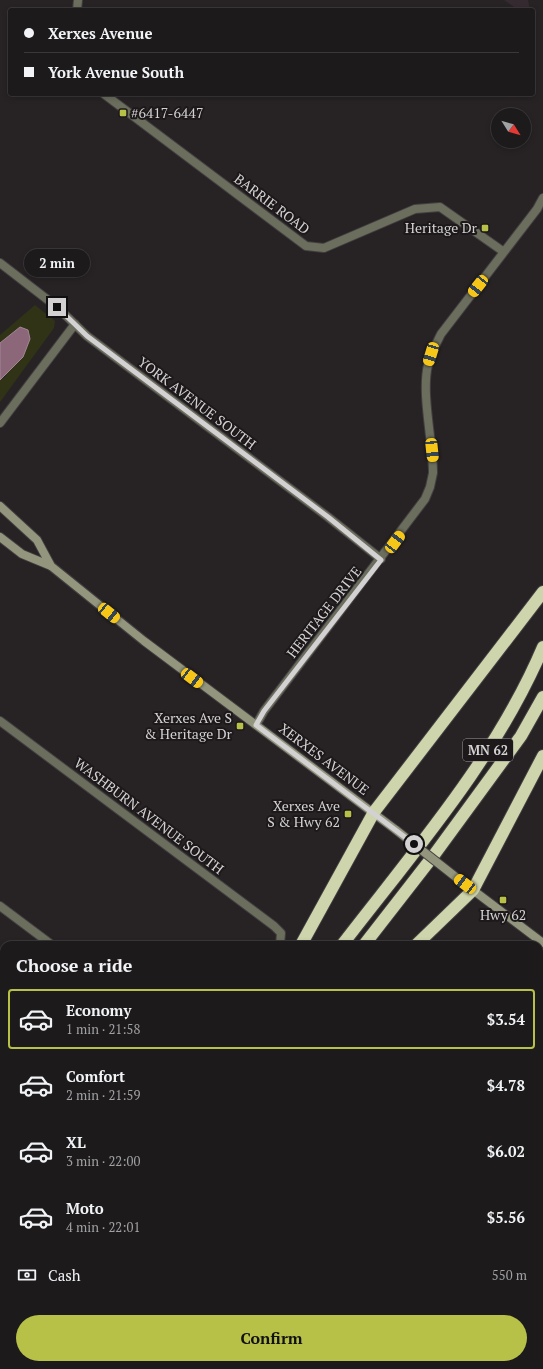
<!DOCTYPE html>
<meta charset="utf-8">
<style>
:root{--surface:#1d1a1c;--page:#2a2729;--text:#f1f3f6;--muted:#a0a1a3;--line:#3b383b;--accent:#b7c147}
body{margin:0;font-family:"PT Serif",serif;background:var(--page);color:var(--text);height:100vh;display:flex;flex-direction:column;font-size:15px;white-space:nowrap}
*{box-sizing:border-box;margin:0}
p{font-size:13px;color:var(--muted)}
.icon{flex:none;width:22px;height:22px;fill:none;stroke:currentColor;stroke-width:2;stroke-linecap:round;stroke-linejoin:round}
.map{position:relative;flex:1;overflow:hidden}
.side{position:absolute;left:0px;top:941px;width:543px;height:428px;display:flex;flex-direction:column;background:var(--surface);border-radius:12px 12px 0 0;box-shadow:0 2px 6px #0003,0 0 0 1px var(--line)}
.side>*{flex:none}
.banner{position:absolute;left:8px;top:8px;width:527px;height:88px;border-radius:4px;box-shadow:0 2px 6px #0003,0 0 0 1px var(--line);display:grid;align-content:center;height:88px;padding:0 16px;background:var(--surface)}
.needle{width:26px;rotate:127deg}
.controls{position:absolute;left:491px;top:108px;display:grid;gap:8px}
.controls a{display:grid;place-items:center;width:40px;height:40px;border-radius:50%;background:var(--surface);box-shadow:0 2px 6px #0003,0 0 0 1px var(--line);font-size:20px}
.end{position:absolute;width:18px;height:18px;margin:-9px;border:5px solid #d3d1d2;background:#111;box-shadow:0 0 0 2px #111}
.from{border-radius:50%}
.bubble{position:absolute;height:28px;border-radius:14px;background:var(--surface);box-shadow:0 2px 6px #0003,0 0 0 1px var(--line);font-size:13px;font-weight:600;line-height:28px;text-align:center}
.car{position:absolute;width:12px;height:24px;margin:-12px -6px;border-radius:5px;box-shadow:0 0 3px 1px #0007;background:linear-gradient(#f5c518 24%,#345 0 40%,#f5c518 0 76%,#345 0 86%,#f5c518 0)}
.banner b{display:flex;align-items:center;gap:14px;height:38px;font-size:15px}
.banner b+b{border-top:1px solid var(--line)}
.banner i{width:10px;height:10px;background:var(--text)}
ul{padding:0;list-style:none}
li{display:flex;align-items:center;gap:12px;height:60px;margin:0 8px 6px;padding:0 8px;border:2px solid transparent;border-radius:4px}
li div{flex:1}
li b{display:block;font-size:15px}
li em{font-style:normal;font-weight:600}
li.current{border-color:var(--accent)}
li>.icon{width:36px;height:36px;stroke-width:1.5}
h2{padding:0 16px;font-size:18px;line-height:48px}
.pay{display:flex;align-items:center;gap:10px;height:44px;padding:0 16px;font-size:15px}
.pay p{margin-inline-start:auto}
.cta{display:flex;gap:8px;margin-top:auto;padding:8px 16px}
.cta a{flex:1;height:46px;border-radius:24px;background:var(--accent);color:#111;font-size:16px;font-weight:600;line-height:46px;text-align:center}
.map>svg:first-child{display:block}
.built{fill:#342a2f}
.green{fill:#303316}
.water{fill:#8c677a;stroke:#a18794}
.lines{fill:none;stroke-linecap:round;stroke-linejoin:round}
.street-casing{stroke:#433f41;stroke-width:10}
.secondary-casing{stroke:#433f41;stroke-width:10}
.highway-casing{stroke:#433f41;stroke-width:14}
.street{stroke:#6b6d5d;stroke-width:8}
.secondary{stroke:#93967d;stroke-width:8}
.highway{stroke:#ced4ab;stroke-width:12}
.secondary-bridge-casing{stroke:#433f41;stroke-width:10;stroke-linecap:butt}
.secondary-bridge{stroke:#93967d;stroke-width:8}
.route{stroke:#d3d1d2;stroke-width:5}
.poi-dot{fill:#b7c147;stroke:#1d191b;stroke-width:1.5}
.labels{text-anchor:middle;stroke-width:4;stroke-linejoin:round;paint-order:stroke}
.shield{fill:#1d191b;stroke:#9c9a9b;stroke-width:1}
.shield-label{font-size:13px;font-weight:bold;fill:#d3d1d2}
.poi-label{font-size:14px;fill:#d3d1d2;stroke:#1d191b;text-anchor:end}
.street-label{font-size:14px;fill:#d3d1d2;stroke:#1d191b}
</style>
<div class="map">
<svg width="543" height="1369" viewBox="0 0 543 1369">
<rect width="100%" height="100%" fill="#272325"/>
<!-- built -->
<path class="built" d="M 504,0 L 528,0 L 530,10 L 518,10 Z"/>
<!-- green -->
<path class="green" d="M 35,305 L 55,321 L 54,328 L 0,402 L 0,380 L 5,377 L 20,327 L 0,343 L 0,335 Z"/>
<!-- water -->
<path class="water" d="M 20,327 L 28,330 L 30,339 L 23,357 L 0,380 L 0,343 Z"/>
<g class="lines">
<!-- street casing -->
<g class="street-casing">
<path id="street" d="M 77,10 L 78,0
M 104,94 L 306,246 L 324,248 L 415,209 L 440,207 L 504,252
M 0,263 L 57,307 L 87,336 L 328,517 L 381,559
M 0,423 L 75,324
M 0,721 L 274,926 L 281,933 L 280,945
M 256,725 L 264,711 L 425,499 L 430,487 L 433,473 C 433,441 421,394 428,365 C 431,353 436,344 441,334 L 537,209 L 543,198
M 0,906 L 52,945
M 0,1092 L 4,1095
M 539,1126 L 543,1129
M 539,1188 L 543,1183
M 0,1278 L 4,1281
M 539,1313 L 543,1316
M 0,1357 L 4,1352
M 113,1365 L 119,1369
M 362,1365 L 367,1369
M 62,1369 L 65,1365
M 401,1369 L 404,1365"/>
</g>
<!-- secondary casing -->
<g class="secondary-casing">
<path id="secondary" d="M 0,506 L 37,540 L 51,566
M 0,537 L 22,554 L 51,566 L 144,641 L 396,830
M 457,878 L 543,943"/>
</g>
<!-- highway casing -->
<g class="highway-casing">
<path id="highway" d="M 301,945 L 374,812 L 543,592
M 342,945 C 415,850 496,758 543,647
M 364,945 L 434,855 L 521,736 L 543,697
M 416,945 L 473,890 L 543,756
M 18,1369 L 21,1365
M 37,1369 L 40,1365"/>
</g>
<!-- street -->
<use href="#street" class="street"/>
<!-- secondary -->
<use href="#secondary" class="secondary"/>
<!-- highway -->
<use href="#highway" class="highway"/>
<!-- secondary-bridge casing -->
<g class="secondary-bridge-casing">
<path id="secondary-bridge" d="M 396,830 L 457,878"/>
</g>
<!-- secondary-bridge -->
<use href="#secondary-bridge" class="secondary-bridge"/>
</g>
<g class="lines">
<!-- route -->
<path class="route" d="M 57,307 L 87,336 L 328,517 L 381,560 L 264,711 L 256,725 L 414,844"/>
</g>
<!-- markers -->
<g class="poi-dot">
<rect x="119" y="109" width="8" height="8" rx="2"/>
<rect x="481" y="224" width="8" height="8" rx="2"/>
<rect x="236" y="722" width="8" height="8" rx="2"/>
<rect x="344" y="810" width="8" height="8" rx="2"/>
<rect x="499" y="896" width="8" height="8" rx="2"/>
</g>
<g class="labels">
<!-- shield labels -->
<rect class="shield" x="463" y="739" width="50" height="22" rx="3"/>
<g class="shield-label">
<text x="488" y="755">MN 62</text>
</g>
<!-- poi labels -->
<g class="poi-label">
<text x="131" y="118" text-anchor="start">#6417-6447</text>
<text x="477" y="233">Heritage Dr</text>
<text x="232" y="723">Xerxes Ave S<tspan x="232" dy="16">&amp; Heritage Dr</tspan></text>
<text x="340" y="811">Xerxes Ave<tspan x="340" dy="16">S &amp; Hwy 62</tspan></text>
<text x="503" y="920" text-anchor="middle">Hwy 62</text>
</g>
<!-- street labels -->
<g class="street-label">
<text transform="translate(272 204) rotate(37)" y="5">BARRIE ROAD</text>
<text transform="translate(197 403) rotate(37)" y="5">YORK AVENUE SOUTH</text>
<text transform="translate(324 612) rotate(-52)" y="5">HERITAGE DRIVE</text>
<text transform="translate(324 759) rotate(37)" y="5">XERXES AVENUE</text>
<text transform="translate(149 816) rotate(37)" y="5">WASHBURN AVENUE SOUTH</text>
</g>
</g>
</svg>
<div class="controls">
<a><svg class="needle" viewBox="-14 -14 28 28"><path d="M0-13l5 13h-10z" fill="#e53935"/><path d="M0 13l5-13h-10z" fill="#a0a1a3"/></svg></a>
</div>
<i class="end from" style="left:414px;top:844px"></i>
<i class="end" style="left:57px;top:307px"></i>
<div class="bubble" style="left:24px;top:249px;width:66px">2 min</div>
<i class="car" style="left:478px;top:286px;rotate:218deg"></i>
<i class="car" style="left:431px;top:354px;rotate:197deg"></i>
<i class="car" style="left:432px;top:450px;rotate:174deg"></i>
<i class="car" style="left:395px;top:542px;rotate:37deg"></i>
<i class="car" style="left:109px;top:613px;rotate:129deg"></i>
<i class="car" style="left:192px;top:678px;rotate:127deg"></i>
<i class="car" style="left:465px;top:884px;rotate:307deg"></i>
<div class="banner">
<b><i class="from"></i>Xerxes Avenue</b>
<b><i></i>York Avenue South</b>
</div>
<section class="side">
<h2>Choose a ride</h2>
<ul>
<li class="current"><svg class="icon" aria-label="car" viewBox="0 0 24 24"><path d="M5 17H2v-5l4-1 3-4h7l3 4 3 1v5h-3M9 17h6M6 11h13"/><circle cx="7" cy="17" r="2"/><circle cx="17" cy="17" r="2"/></svg><div><b>Economy</b><p>1 min · 21:58</p></div><em>$3.54</em></li>
<li><svg class="icon" aria-label="car" viewBox="0 0 24 24"><path d="M5 17H2v-5l4-1 3-4h7l3 4 3 1v5h-3M9 17h6M6 11h13"/><circle cx="7" cy="17" r="2"/><circle cx="17" cy="17" r="2"/></svg><div><b>Comfort</b><p>2 min · 21:59</p></div><em>$4.78</em></li>
<li><svg class="icon" aria-label="car" viewBox="0 0 24 24"><path d="M5 17H2v-5l4-1 3-4h7l3 4 3 1v5h-3M9 17h6M6 11h13"/><circle cx="7" cy="17" r="2"/><circle cx="17" cy="17" r="2"/></svg><div><b>XL</b><p>3 min · 22:00</p></div><em>$6.02</em></li>
<li><svg class="icon" aria-label="car" viewBox="0 0 24 24"><path d="M5 17H2v-5l4-1 3-4h7l3 4 3 1v5h-3M9 17h6M6 11h13"/><circle cx="7" cy="17" r="2"/><circle cx="17" cy="17" r="2"/></svg><div><b>Moto</b><p>4 min · 22:01</p></div><em>$5.56</em></li>
</ul>
<div class="pay"><svg class="icon" aria-label="cash" viewBox="0 0 24 24"><path d="M3 7h18v10H3z"/><circle cx="12" cy="12" r="2"/></svg>Cash<p>550 m</p></div>
<div class="cta"><a>Confirm</a></div>
</section>
</div>
